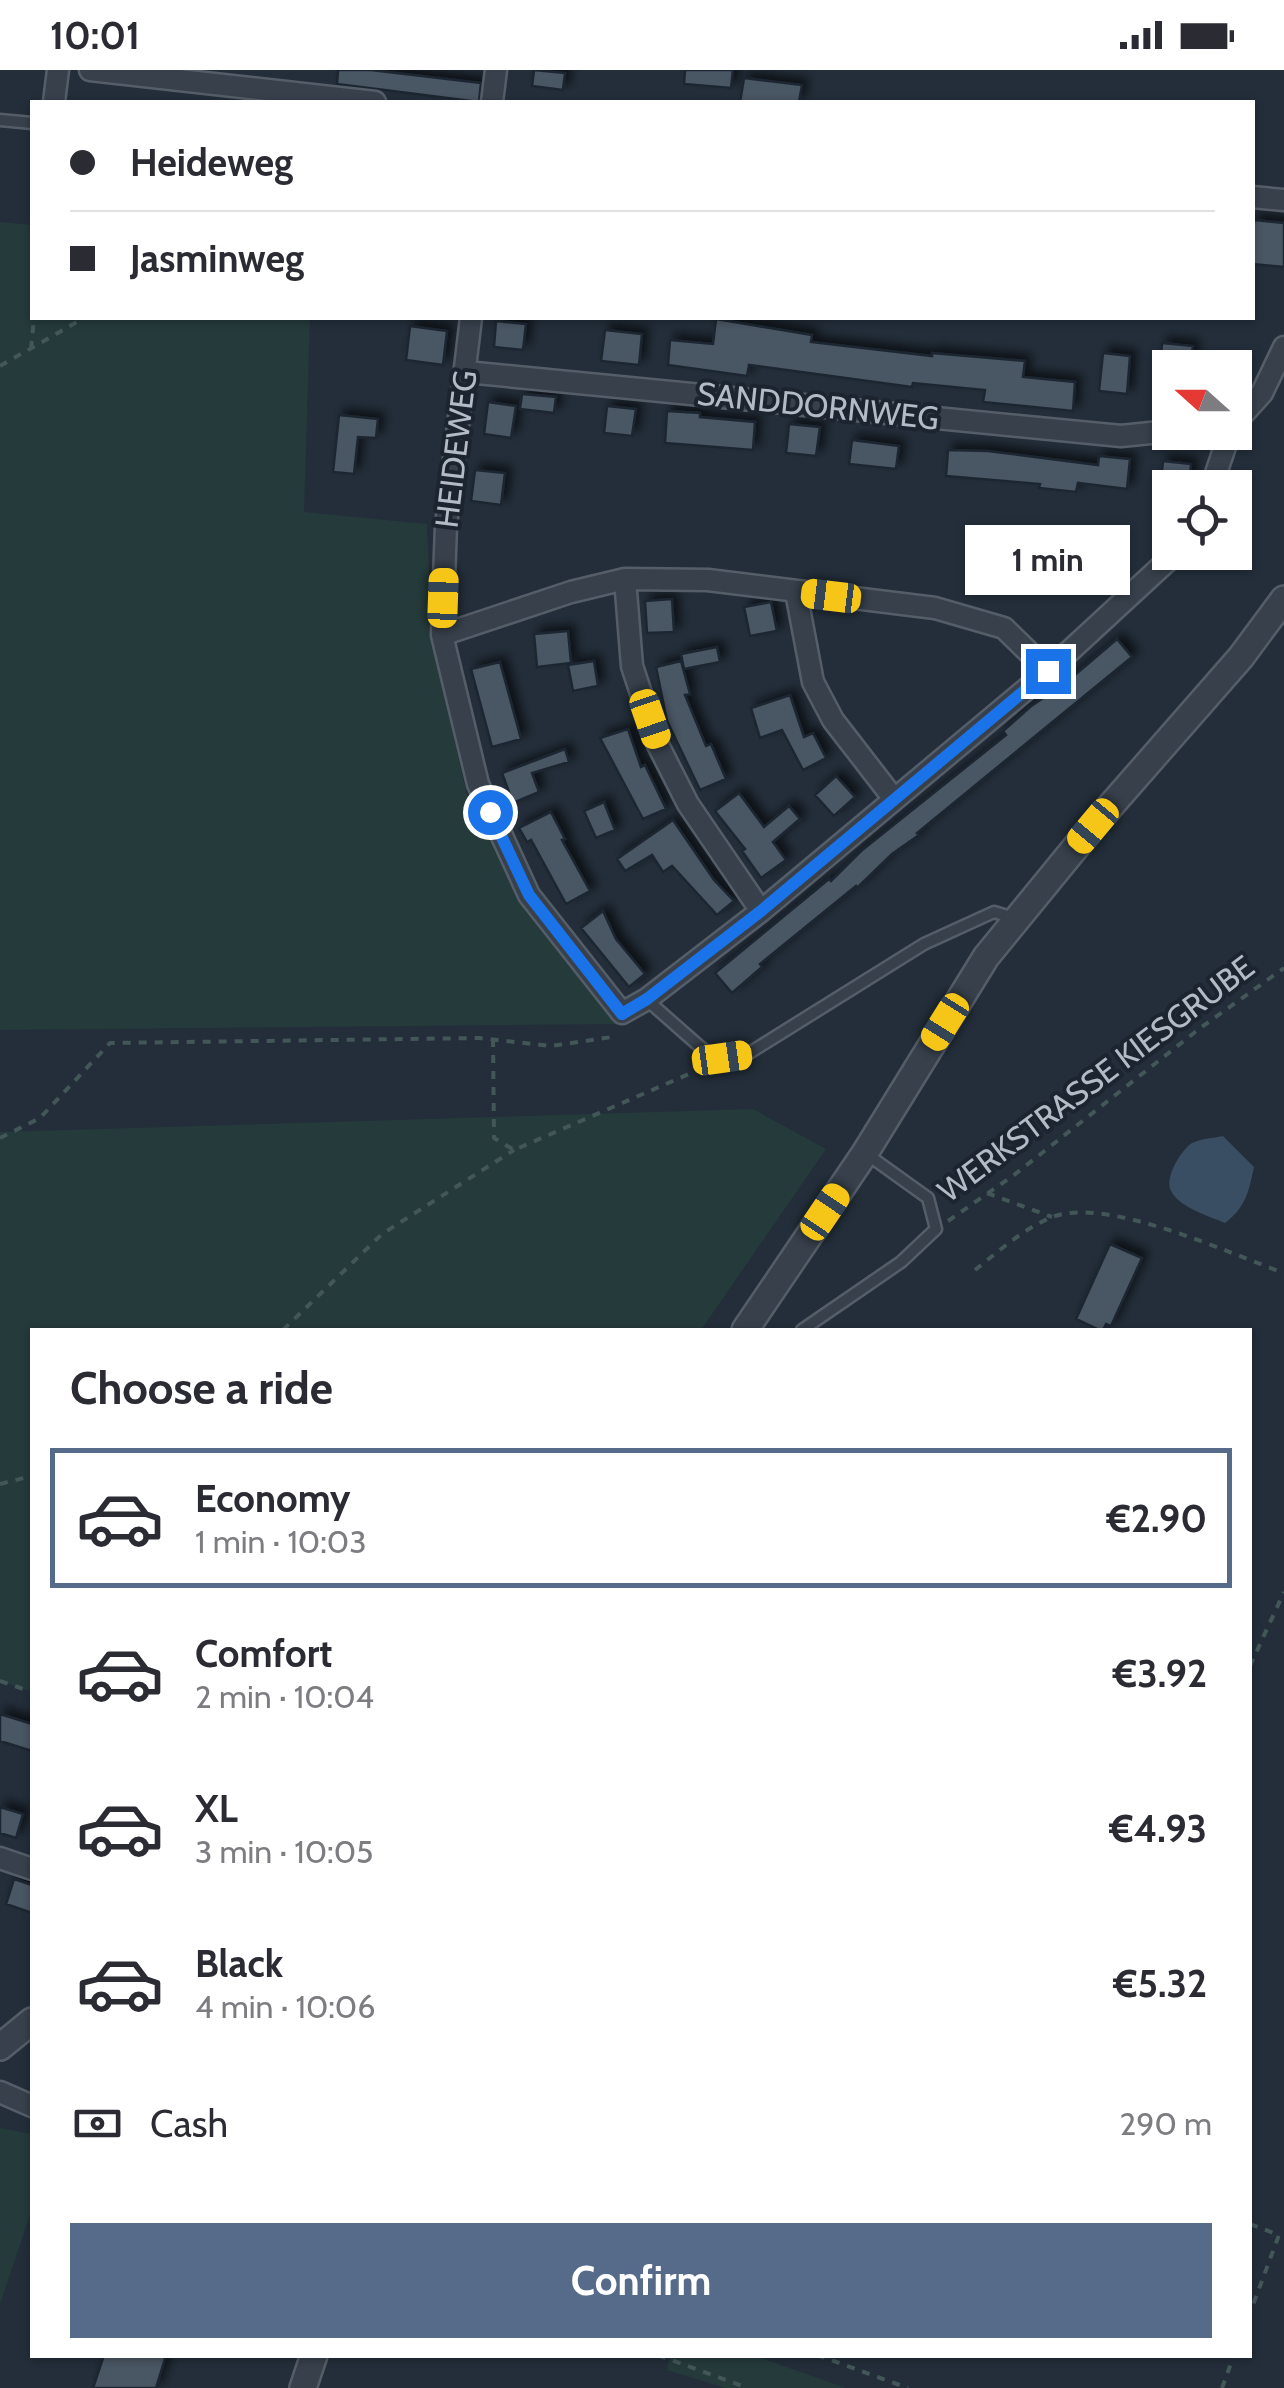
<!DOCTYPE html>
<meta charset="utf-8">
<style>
:root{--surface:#fff;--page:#f7f7f7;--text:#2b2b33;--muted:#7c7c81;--line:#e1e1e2;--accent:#566b8a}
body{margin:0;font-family:Cabin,sans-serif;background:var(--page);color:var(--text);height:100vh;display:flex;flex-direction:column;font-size:38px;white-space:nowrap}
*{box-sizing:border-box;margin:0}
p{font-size:32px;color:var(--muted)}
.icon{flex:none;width:55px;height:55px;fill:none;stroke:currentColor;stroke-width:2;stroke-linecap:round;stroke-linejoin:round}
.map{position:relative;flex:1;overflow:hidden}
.panel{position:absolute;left:30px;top:1258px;width:1222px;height:1030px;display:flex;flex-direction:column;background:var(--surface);border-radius:0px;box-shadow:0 2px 8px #0004}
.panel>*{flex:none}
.top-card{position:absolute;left:30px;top:30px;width:1225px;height:220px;border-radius:0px;box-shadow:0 2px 8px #0004;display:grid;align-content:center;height:220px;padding:0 40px;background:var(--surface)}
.needle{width:65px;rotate:291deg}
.fabs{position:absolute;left:1152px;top:280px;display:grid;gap:20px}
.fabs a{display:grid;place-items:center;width:100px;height:100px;border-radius:0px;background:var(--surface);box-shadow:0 2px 8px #0004;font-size:50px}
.end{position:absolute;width:45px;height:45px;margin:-22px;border:12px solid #1a73e8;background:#fff;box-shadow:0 0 0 5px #fff}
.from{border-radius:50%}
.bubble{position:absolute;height:70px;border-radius:0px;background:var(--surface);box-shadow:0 2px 8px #0004;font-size:32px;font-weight:700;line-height:70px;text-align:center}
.car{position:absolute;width:30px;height:60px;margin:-30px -15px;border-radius:12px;box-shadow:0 0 8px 2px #0007;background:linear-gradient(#f5c518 24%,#345 0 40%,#f5c518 0 76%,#345 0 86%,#f5c518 0)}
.top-card b{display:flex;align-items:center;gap:35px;height:95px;font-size:38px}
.top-card b+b{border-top:2px solid var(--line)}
.top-card i{width:25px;height:25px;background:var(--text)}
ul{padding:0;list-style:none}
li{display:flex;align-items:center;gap:30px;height:140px;margin:0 20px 15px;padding:0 20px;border:5px solid transparent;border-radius:0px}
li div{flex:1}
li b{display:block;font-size:38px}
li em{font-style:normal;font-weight:700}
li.selected{border-color:var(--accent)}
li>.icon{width:90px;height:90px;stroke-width:1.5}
h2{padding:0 40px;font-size:45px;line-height:120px}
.pay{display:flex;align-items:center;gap:25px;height:110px;padding:0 40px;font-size:38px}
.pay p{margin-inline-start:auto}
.cta{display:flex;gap:20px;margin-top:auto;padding:20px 40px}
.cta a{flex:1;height:115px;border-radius:0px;background:var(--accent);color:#fff;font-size:40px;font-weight:700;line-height:115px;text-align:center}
.status{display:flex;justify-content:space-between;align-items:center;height:70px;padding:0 50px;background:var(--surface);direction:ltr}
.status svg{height:28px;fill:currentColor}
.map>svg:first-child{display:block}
.green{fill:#253a3b}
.water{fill:#394d63}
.building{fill:#495663;stroke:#1e2731;stroke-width:2.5;filter:url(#shadow)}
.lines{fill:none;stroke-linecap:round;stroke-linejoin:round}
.service-casing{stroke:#555e68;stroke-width:15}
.minor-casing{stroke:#555e68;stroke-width:25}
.tertiary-casing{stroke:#555e68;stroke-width:30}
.path{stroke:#435758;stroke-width:4;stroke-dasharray:8 8;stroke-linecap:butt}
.service{stroke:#37404b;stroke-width:10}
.minor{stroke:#37404b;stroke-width:20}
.tertiary{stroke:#37404b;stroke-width:25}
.route{stroke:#1a73e8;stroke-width:12}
.labels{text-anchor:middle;stroke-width:8;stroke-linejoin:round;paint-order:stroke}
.street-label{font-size:32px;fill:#b2bbc6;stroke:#1c252f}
</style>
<div class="status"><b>10:01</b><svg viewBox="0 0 49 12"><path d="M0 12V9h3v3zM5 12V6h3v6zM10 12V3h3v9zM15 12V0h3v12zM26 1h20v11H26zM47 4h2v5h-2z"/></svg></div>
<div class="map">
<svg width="1284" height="2318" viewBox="0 0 1284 2318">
<defs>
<filter id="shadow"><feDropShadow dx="6" dy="-6" stdDeviation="5" flood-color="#0009"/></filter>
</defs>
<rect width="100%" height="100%" fill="#232e3a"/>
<!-- green -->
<path class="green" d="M 0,152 L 32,155 L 32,248 L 310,248 L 304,442 L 427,454 L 432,573 L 467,725 L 528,838 L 624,954 L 0,960 Z
M 753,1039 L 826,1079 L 701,1260 L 32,1260 L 32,1622 L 0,1611 L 0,1062 Z
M 0,2058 L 32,2064 L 32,2139 L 0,2234 Z
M 670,2285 L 753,2285 L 846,2318 L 725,2318 L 667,2300 Z"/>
<!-- water -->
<path class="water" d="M 1223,1066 L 1254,1097 C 1249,1121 1246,1137 1225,1153 C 1209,1146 1180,1138 1171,1121 C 1164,1108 1181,1080 1192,1073 C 1200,1069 1213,1068 1223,1066 Z"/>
<!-- building -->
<path class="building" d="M 338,0 L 371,0 L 481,13 L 479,32 L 337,14 Z
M 534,0 L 565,3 L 563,20 L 532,16 Z
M 685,0 L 733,0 L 731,18 L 684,14 Z
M 744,8 L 802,15 L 799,32 L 740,32 Z
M 1254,150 L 1284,153 L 1284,197 L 1252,194 Z
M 716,249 L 812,265 L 811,272 L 932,286 L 932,283 L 1025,291 L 1023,307 L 1075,312 L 1073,341 L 983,332 L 985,320 L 913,313 L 912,317 L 749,295 L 747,306 L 668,295 L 670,270 L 713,274 Z
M 496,251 L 526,254 L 523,280 L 494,277 Z
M 410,256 L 447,261 L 443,295 L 406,290 Z
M 605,260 L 642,264 L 639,295 L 601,291 Z
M 1162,273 L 1193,276 L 1190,298 L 1160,298 Z
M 1103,283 L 1130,286 L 1127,324 L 1099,321 Z
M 522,324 L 556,327 L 554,343 L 520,339 Z
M 488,332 L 516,336 L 511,368 L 484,364 Z
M 607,336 L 636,339 L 632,366 L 604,363 Z
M 667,341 L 700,343 L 700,347 L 755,352 L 753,380 L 665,373 Z
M 339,345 L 378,349 L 376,368 L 358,367 L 354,404 L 333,402 Z
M 789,354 L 820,357 L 816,386 L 786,383 Z
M 852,370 L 899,376 L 896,399 L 849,394 Z
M 948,380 L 988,381 L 1098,395 L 1099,386 L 1130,389 L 1127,419 L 1078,413 L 1076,422 L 1039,418 L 1040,414 L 946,406 Z
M 1163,391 L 1191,394 L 1189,418 L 1160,418 Z
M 475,400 L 505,403 L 501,435 L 471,431 Z
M 672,529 L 674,562 L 647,563 L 645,531 Z
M 771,532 L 777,561 L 750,566 L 744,537 Z
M 568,561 L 571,593 L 537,597 L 534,564 Z
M 1117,569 L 1132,587 L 917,763 L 919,765 L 892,784 L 857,818 L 856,816 L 760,894 L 762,897 L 732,923 L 715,903 L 829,809 L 831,811 L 861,781 L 1006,665 L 1003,661 L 1030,637 L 1069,610 Z
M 717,577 L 720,592 L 684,599 L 681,584 Z
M 594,591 L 598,616 L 573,621 L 568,595 Z
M 681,591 L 690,624 L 685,625 L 706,676 L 711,674 L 726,709 L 700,720 L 667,651 L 656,597 Z
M 500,592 L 521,669 L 492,677 L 471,599 Z
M 790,625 L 804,667 L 813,663 L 826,688 L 803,700 L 782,660 L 760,668 L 751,638 Z
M 628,659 L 641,697 L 645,695 L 666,739 L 643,749 L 600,668 Z
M 565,679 L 569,692 L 532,703 L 539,722 L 513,733 L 502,703 Z
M 836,706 L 855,727 L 834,746 L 815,725 Z
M 739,723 L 764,757 L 789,736 L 800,749 L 773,772 L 786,790 L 761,808 L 742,781 L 745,779 L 715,741 Z
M 604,732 L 615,760 L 596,768 L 584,741 Z
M 551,742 L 565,769 L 562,770 L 590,821 L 566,834 L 531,770 L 527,772 L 519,758 Z
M 673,750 L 714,810 L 734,831 L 717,845 L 672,796 L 663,802 L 652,785 L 625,801 L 617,789 Z
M 603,841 L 616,869 L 645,904 L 629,917 L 581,858 Z
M 1110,1174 L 1142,1188 L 1111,1256 L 1106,1254 L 1103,1260 L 1099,1260 L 1076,1249 Z
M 0,1644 L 32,1654 L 32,1681 L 0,1671 Z
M 0,1737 L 23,1744 L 16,1768 L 0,1763 Z
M 14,1809 L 32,1815 L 32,1843 L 6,1834 Z
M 104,2285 L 166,2285 L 156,2318 L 93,2318 Z"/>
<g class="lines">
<!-- service casing -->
<g class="service-casing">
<path id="service" d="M 0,50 L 32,53
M 647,930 L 706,982 L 723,988 L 746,985 L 924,874 L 994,842 L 1014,848
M 802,1260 L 901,1192 L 936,1159 L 928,1128 L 868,1085"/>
</g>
<!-- minor casing -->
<g class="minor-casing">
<path id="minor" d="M 90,0 L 375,32
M 54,32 L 58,0
M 492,32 L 496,0
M 1252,127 L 1284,130
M 471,248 L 446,455 L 442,565 L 478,714 L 529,825 L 622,943 L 647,929 L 761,841 L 1048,601 L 1177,482
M 466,302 L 1121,366 L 1170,361
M 1235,353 L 1262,323 L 1284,277
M 1211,418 L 1230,362
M 625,509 L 632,596 L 658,675 L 688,734 L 761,841
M 796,522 L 813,612 L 833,650 L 894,729
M 442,565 L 571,522 L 625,509 L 708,510 L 935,538 L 1004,558 L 1048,601
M 0,1788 L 32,1799
M 0,2022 L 32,2036"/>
</g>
<!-- tertiary casing -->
<g class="tertiary-casing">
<path id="tertiary" d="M 745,1260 L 865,1083 L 986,887 L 1093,756 L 1241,587 L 1284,529
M 0,1977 L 32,1951
M 303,2318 L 314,2285"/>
</g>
<!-- path -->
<path class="path" d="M 31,279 L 34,248
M 0,296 L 84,248
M 493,969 L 494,1068 L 514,1080 L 705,997
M 0,1068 L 40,1048 L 110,973 L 479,968 L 551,976 L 612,967 L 614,962
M 987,1123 L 1052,1147
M 948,1151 L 1014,1105 L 1199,959 L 1284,898
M 975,1200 C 999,1181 1023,1159 1052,1147 C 1107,1126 1228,1183 1284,1203
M 283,1260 L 382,1164 L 514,1080
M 0,1414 L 32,1406
M 1250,1596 L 1284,1522
M 0,1611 L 32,1622
M 1250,2154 L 1279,2165 L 1250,2243
M 658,2285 L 748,2318
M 817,2285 L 908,2318
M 1222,2318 L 1234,2285"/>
<!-- service -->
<use href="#service" class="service"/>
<!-- minor -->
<use href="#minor" class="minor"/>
<!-- tertiary -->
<use href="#tertiary" class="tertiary"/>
</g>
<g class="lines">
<!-- route -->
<path class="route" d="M 490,742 L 529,825 L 622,944 L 647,929 L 761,841 L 1048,601"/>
</g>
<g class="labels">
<!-- street labels -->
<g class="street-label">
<text transform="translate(818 336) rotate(6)" y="11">SANDDORNWEG</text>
<text transform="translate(456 379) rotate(-83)" y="11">HEIDEWEG</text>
<text transform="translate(1096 1009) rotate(-37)" y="11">WERKSTRASSE KIESGRUBE</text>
</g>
</g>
</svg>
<div class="fabs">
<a><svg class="needle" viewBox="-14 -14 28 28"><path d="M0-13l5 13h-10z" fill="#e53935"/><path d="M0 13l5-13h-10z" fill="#7c7c81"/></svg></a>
<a><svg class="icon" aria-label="locate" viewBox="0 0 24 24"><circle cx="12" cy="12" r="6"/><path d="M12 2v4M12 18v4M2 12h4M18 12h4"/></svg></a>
</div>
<i class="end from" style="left:490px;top:742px"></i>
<i class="end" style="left:1048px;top:601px"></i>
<div class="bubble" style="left:965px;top:455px;width:165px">1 min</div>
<i class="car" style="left:831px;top:526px;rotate:277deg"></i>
<i class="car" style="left:443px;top:528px;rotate:2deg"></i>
<i class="car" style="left:650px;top:649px;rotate:161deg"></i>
<i class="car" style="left:1093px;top:756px;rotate:220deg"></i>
<i class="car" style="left:945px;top:952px;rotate:212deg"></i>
<i class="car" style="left:722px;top:988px;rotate:82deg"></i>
<i class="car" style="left:825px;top:1142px;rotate:34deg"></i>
<div class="top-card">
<b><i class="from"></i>Heideweg</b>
<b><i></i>Jasminweg</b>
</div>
<section class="panel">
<h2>Choose a ride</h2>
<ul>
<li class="selected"><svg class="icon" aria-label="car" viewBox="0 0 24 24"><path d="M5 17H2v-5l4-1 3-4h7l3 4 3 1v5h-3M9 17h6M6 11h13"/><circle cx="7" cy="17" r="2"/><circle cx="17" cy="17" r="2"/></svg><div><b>Economy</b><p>1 min · 10:03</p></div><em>€2.90</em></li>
<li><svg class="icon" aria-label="car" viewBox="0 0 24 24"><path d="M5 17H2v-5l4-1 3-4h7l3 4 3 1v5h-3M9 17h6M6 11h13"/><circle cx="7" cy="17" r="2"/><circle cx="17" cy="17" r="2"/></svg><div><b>Comfort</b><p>2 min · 10:04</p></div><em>€3.92</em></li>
<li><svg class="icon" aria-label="car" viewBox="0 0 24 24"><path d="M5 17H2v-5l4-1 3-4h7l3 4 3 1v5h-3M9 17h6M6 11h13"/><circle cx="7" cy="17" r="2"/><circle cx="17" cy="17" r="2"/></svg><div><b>XL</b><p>3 min · 10:05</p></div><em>€4.93</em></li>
<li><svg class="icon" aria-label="car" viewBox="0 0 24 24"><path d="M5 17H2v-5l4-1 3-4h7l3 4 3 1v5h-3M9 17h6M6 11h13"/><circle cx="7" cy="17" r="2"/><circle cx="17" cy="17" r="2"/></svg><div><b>Black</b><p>4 min · 10:06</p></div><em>€5.32</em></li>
</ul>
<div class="pay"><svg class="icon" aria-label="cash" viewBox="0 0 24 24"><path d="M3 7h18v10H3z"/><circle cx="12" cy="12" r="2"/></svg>Cash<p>290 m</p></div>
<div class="cta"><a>Confirm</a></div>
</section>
</div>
